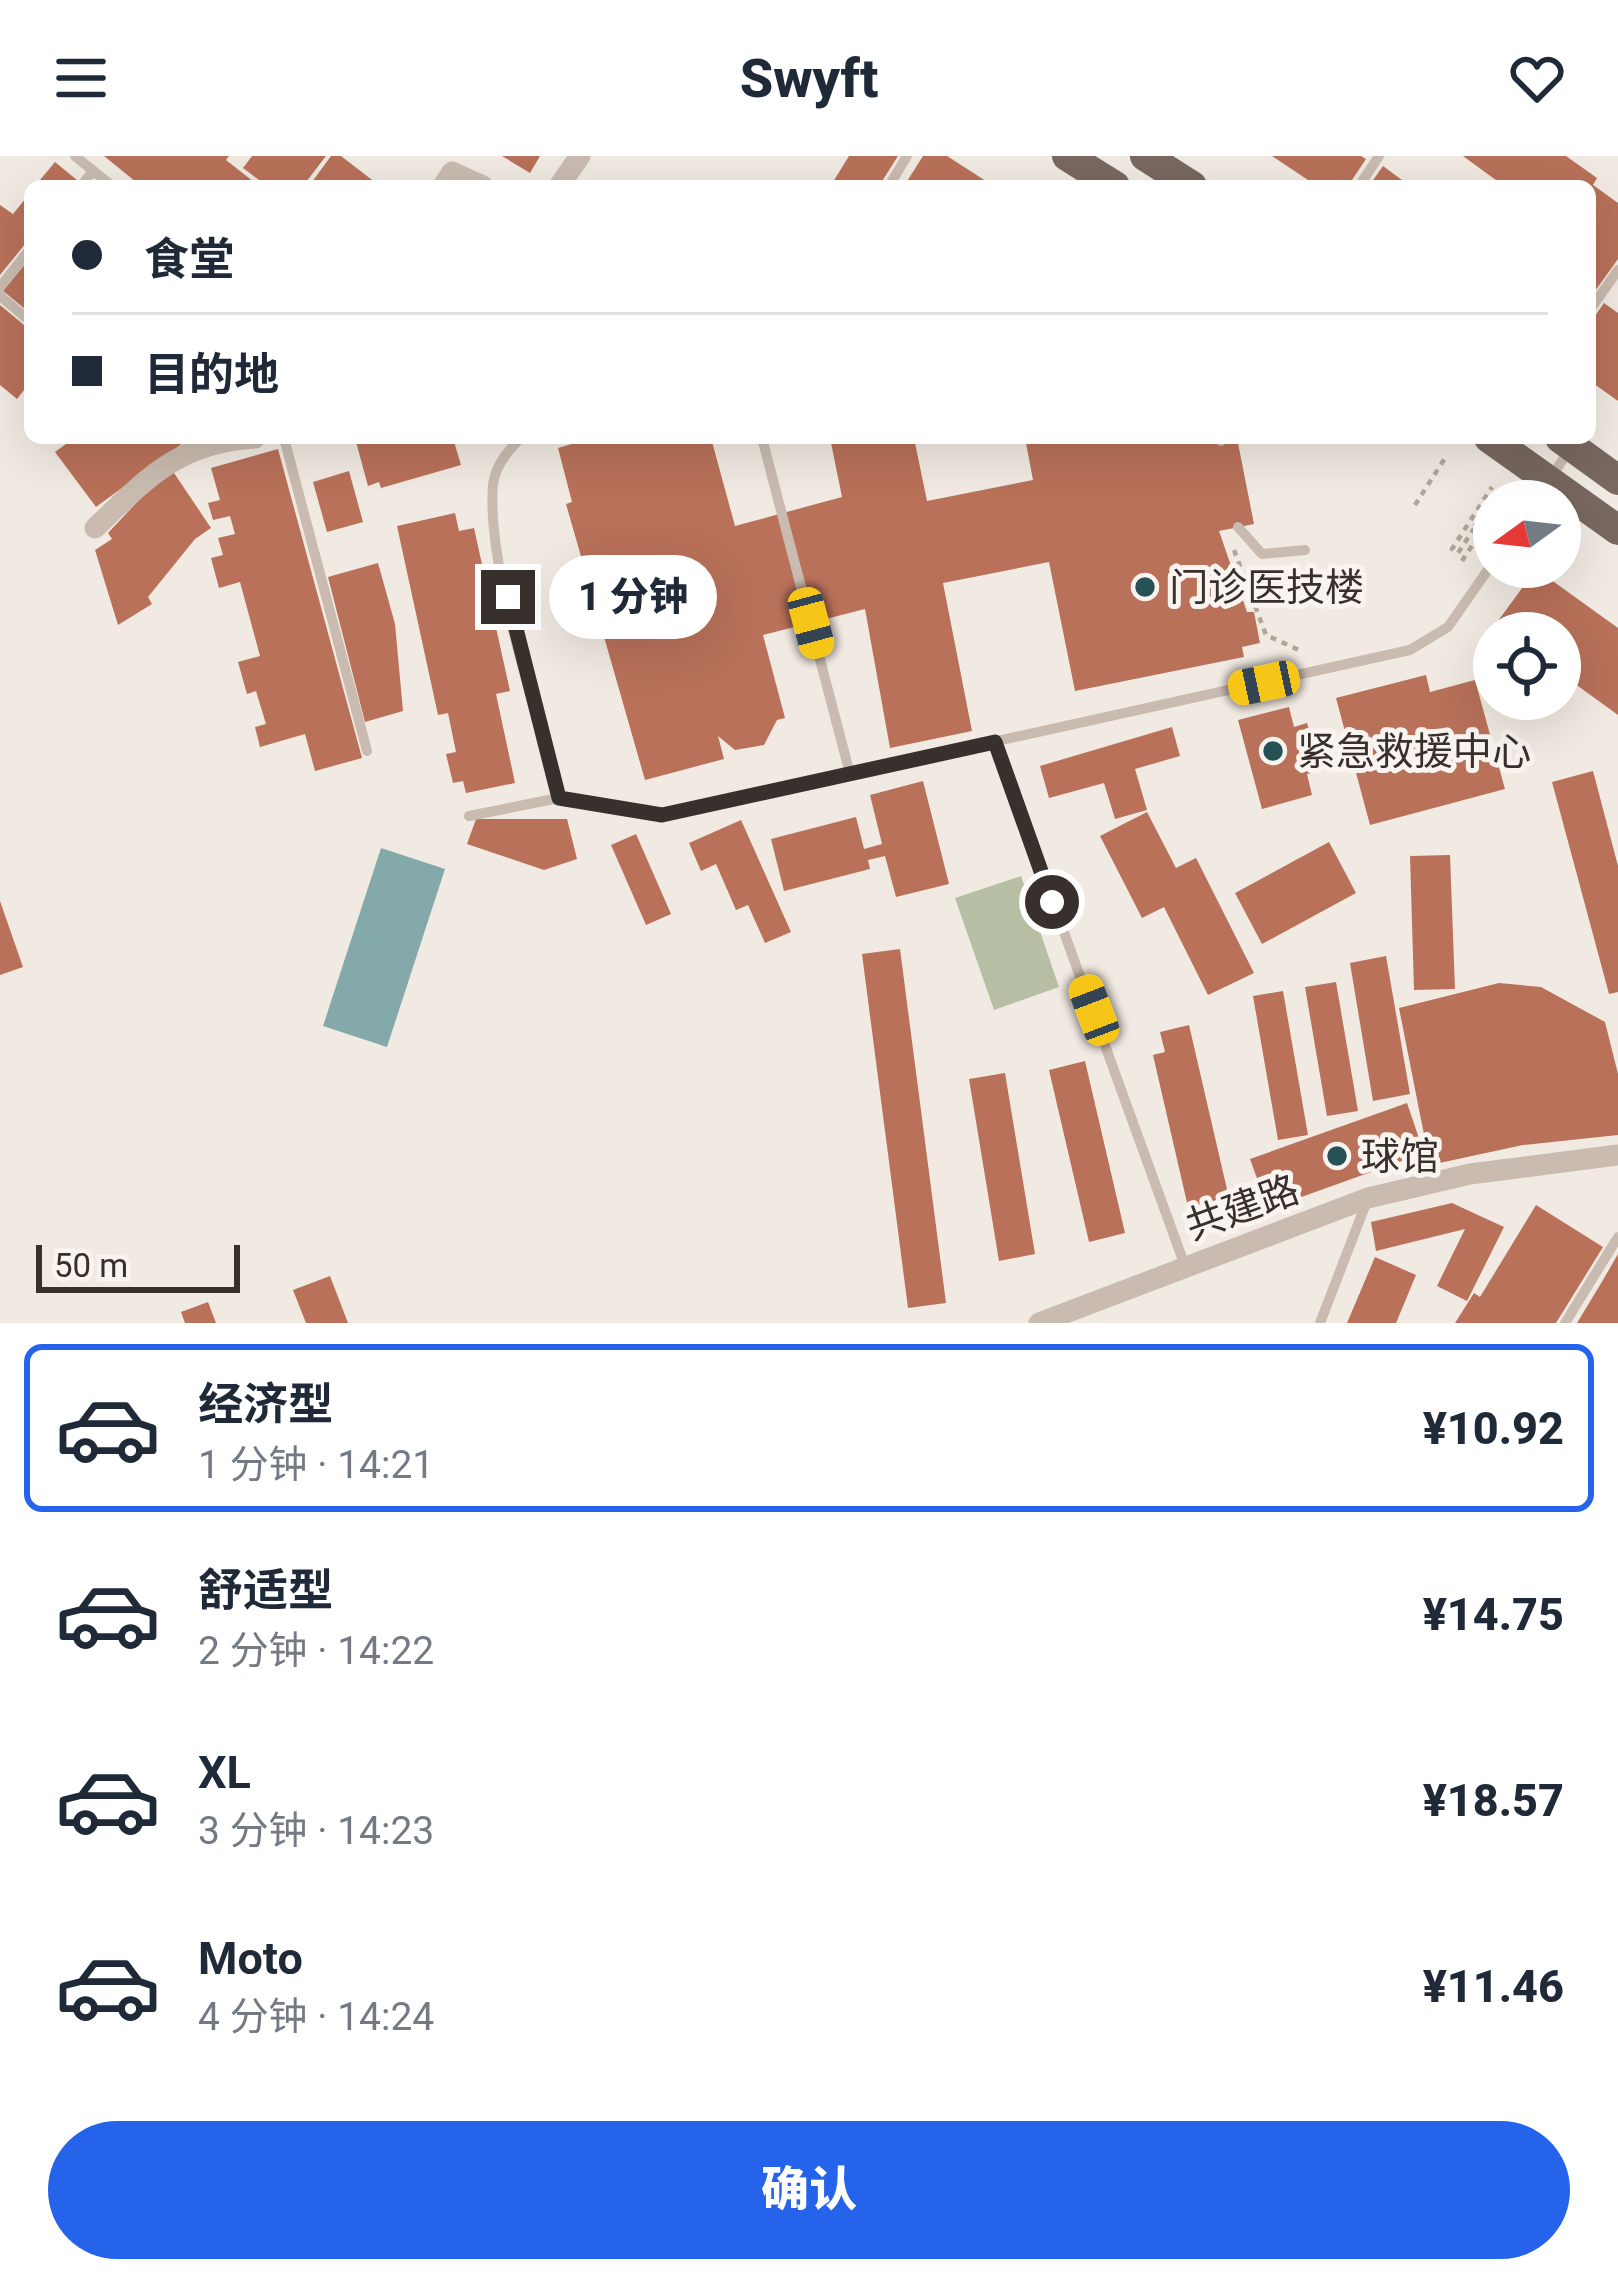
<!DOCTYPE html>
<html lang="zh">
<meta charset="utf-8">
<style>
:root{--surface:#fff;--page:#f6f6f7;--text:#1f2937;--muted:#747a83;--line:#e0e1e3;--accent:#2563eb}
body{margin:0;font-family:Roboto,"Noto Sans SC",sans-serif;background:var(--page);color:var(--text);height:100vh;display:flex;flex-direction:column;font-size:45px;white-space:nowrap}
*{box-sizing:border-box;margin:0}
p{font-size:39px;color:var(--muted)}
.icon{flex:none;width:66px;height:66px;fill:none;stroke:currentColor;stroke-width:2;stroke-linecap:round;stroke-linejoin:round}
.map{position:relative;height:1167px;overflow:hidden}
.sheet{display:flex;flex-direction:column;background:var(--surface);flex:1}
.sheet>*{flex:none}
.guide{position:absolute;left:24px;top:24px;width:1572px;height:264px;border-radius:18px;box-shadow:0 12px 48px #0002;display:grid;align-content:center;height:264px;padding:0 48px;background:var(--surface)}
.needle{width:78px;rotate:255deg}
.tools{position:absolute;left:1473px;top:324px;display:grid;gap:24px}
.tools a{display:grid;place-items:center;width:108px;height:108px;border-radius:50%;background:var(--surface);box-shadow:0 12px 48px #0002;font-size:60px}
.scale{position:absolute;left:36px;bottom:30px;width:204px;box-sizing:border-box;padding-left:12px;border:6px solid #38302c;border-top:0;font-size:33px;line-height:42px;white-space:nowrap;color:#38302c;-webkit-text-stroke:9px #f9f4ef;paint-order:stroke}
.end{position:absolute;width:54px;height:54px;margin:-27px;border:15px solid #38302c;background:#fff;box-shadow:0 0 0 6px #fff}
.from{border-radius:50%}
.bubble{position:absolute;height:84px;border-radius:42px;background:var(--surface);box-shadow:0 12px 48px #0002;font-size:39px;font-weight:800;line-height:84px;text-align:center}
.car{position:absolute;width:36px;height:72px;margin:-36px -18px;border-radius:15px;box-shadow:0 0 9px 3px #0007;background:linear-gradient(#f5c518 24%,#345 0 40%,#f5c518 0 76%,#345 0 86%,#f5c518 0)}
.guide b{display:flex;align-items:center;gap:42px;height:114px;font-size:45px}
.guide b+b{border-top:3px solid var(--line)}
.guide i{width:30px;height:30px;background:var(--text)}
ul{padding:21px 0 0;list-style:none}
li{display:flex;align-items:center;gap:36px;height:168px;margin:0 24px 18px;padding:0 24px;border:6px solid transparent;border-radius:18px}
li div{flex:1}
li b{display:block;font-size:45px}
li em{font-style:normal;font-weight:800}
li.selected{border-color:var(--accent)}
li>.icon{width:108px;height:108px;stroke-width:1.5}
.cta{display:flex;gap:24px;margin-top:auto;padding:24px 48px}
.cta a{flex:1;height:138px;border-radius:72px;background:var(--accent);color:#fff;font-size:48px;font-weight:800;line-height:138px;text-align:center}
header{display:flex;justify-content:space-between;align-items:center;height:156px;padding:0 48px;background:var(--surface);font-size:54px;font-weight:800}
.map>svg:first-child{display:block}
.green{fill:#b6bfa3}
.water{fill:#84a9ab}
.building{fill:#b97159}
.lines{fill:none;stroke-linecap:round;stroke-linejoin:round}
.path{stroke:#b4a599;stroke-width:4.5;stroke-dasharray:6 6;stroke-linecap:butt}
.lane{stroke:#c9bbaf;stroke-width:10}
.street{stroke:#c9bbaf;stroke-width:21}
.primary{stroke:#78685f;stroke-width:30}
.route{stroke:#38302c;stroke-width:15}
.poi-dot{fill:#265256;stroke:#f9f4ef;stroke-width:4.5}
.labels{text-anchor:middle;stroke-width:10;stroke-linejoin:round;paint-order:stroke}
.poi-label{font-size:39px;fill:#38302c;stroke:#f9f4ef;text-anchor:start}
.street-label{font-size:39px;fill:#38302c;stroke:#f9f4ef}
</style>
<header><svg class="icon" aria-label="menu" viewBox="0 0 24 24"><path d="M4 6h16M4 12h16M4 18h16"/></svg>Swyft<svg class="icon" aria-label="heart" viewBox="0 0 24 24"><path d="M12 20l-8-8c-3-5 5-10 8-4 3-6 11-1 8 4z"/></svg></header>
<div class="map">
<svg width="1618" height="1167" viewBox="0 0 1618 1167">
<rect width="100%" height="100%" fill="#f1eae2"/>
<!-- green -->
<path class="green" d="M 1021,720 L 1059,831 L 994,854 L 955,742 Z"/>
<!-- water -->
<path class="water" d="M 381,692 L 445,713 L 387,891 L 323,870 Z"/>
<!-- building -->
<path class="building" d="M 104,0 L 229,0 L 226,4 L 254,26 L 141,30 Z
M 252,0 L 326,0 L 303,30 L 254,30 L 259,24 L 243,12 Z
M 331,0 L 341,0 L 380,30 L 309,30 Z
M 502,0 L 540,0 L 530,17 Z
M 849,0 L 898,0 L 879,30 L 839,30 L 833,26 Z
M 923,0 L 947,0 L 989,27 L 904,30 Z
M 1272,0 L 1361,0 L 1366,3 L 1348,30 L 1317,30 Z
M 1463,0 L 1566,0 L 1597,22 L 1593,29 L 1618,47 L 1618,103 L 1590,142 L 1590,30 L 1504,30 Z
M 55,6 L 77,24 L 72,30 L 35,30 Z
M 1383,10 L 1410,30 L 1369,30 Z
M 30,37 L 30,82 L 0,119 L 0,49 L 13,58 Z
M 30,102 L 30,157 L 3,135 Z
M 1604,147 L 1618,157 L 1618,245 L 1590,225 L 1590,167 Z
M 0,149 L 30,174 L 30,239 L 24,234 L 17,243 L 0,229 Z
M 74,282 L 190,282 L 96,351 L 55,296 Z
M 355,282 L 453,282 L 461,309 L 381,332 L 379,326 L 368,330 Z
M 592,282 L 711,282 L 735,370 L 842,341 L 830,282 L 914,282 L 927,345 L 1033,324 L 1025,282 L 1201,282 L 1202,288 L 1237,282 L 1254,368 L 1219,375 L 1247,456 L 1254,456 L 1260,487 L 1242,491 L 1244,501 L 1075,535 L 1049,406 L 943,427 L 972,575 L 890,592 L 865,453 L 763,479 L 785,562 L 777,564 L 764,589 L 735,594 L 718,580 L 724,603 L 645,624 L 566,348 L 572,346 L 558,292 Z
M 278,293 L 362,602 L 315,615 L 305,578 L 260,591 L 255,571 L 266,568 L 256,535 L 247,538 L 238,506 L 260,500 L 240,426 L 219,432 L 211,402 L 223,399 L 218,382 L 235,378 L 230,360 L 213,364 L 208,347 L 220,344 L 211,312 Z
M 170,311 L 211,372 L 195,383 L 148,441 L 152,448 L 118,469 L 95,394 L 112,383 L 108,377 Z
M 349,315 L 363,366 L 327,376 L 313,326 Z
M 1484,350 L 1494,356 L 1487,378 L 1473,369 Z
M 455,357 L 459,375 L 474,372 L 510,535 L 496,538 L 515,627 L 466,637 L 463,625 L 453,627 L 446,598 L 456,596 L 448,557 L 438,559 L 397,370 Z
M 378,407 L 395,468 L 403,555 L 365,566 L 328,421 Z
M 1536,413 L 1618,472 L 1618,559 L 1560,517 L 1560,477 L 1506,477 L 1495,469 Z
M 1426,519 L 1430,536 L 1475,524 L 1505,633 L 1370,669 L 1336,542 Z
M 1289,551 L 1294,571 L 1307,567 L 1320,615 L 1307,618 L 1312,639 L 1262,653 L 1238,564 Z
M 1172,571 L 1180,600 L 1135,613 L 1147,654 L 1115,663 L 1104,627 L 1049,642 L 1040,610 Z
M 1593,615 L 1618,710 L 1618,836 L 1609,838 L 1552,626 Z
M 923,625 L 949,728 L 896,741 L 885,700 L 868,704 L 870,713 L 784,735 L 771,683 L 856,661 L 864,693 L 882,688 L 870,639 Z
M 1147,656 L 1176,712 L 1196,702 L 1254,817 L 1208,839 L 1164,751 L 1142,762 L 1100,680 Z
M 476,663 L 567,663 L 577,703 L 544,714 L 467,688 Z
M 741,664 L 791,776 L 765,787 L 748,749 L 736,754 L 716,708 L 701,715 L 689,687 Z
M 636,678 L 671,758 L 646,769 L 611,689 Z
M 1329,686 L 1356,737 L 1262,788 L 1235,737 Z
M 1450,699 L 1455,833 L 1414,834 L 1410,700 Z
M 0,745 L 23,811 L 0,819 Z
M 900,793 L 946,1147 L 908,1152 L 862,798 Z
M 1386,800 L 1410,938 L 1373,945 L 1350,807 Z
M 1336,826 L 1358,955 L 1327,960 L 1305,831 Z
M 1499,827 L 1541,831 L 1605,866 L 1618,918 L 1618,979 L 1523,989 L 1430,1009 L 1399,852 Z
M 1283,835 L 1308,979 L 1278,984 L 1253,840 Z
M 1189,869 L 1229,1042 L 1188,1051 L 1153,899 L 1165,896 L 1160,876 Z
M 1085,905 L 1125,1077 L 1089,1086 L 1049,914 Z
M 1005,917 L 1035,1098 L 999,1105 L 969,923 Z
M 1407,947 L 1424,997 L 1268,1053 L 1250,1003 Z
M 1452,1047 L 1504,1071 L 1467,1145 L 1437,1130 L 1465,1073 L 1376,1095 L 1371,1066 Z
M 1536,1049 L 1603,1091 L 1556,1167 L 1455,1167 L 1474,1137 L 1480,1141 Z
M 1618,1098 L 1618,1167 L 1577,1167 L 1603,1124 Z
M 1375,1101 L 1416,1119 L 1396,1167 L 1347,1167 Z
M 330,1120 L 348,1167 L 306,1167 L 293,1134 Z
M 208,1146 L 216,1167 L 185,1167 L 181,1156 Z"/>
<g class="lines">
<!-- path -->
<path class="path" d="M 1415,349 L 1447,299
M 1234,394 L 1266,479 L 1301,495
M 1462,405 L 1479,379 L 1473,374 L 1458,397 L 1452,393 L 1492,331"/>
<!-- lane -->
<path class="lane" d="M 75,0 L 112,30
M 81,30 L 93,15
M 889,30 L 907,0
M 1359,30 L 1379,0
M 0,131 L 30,93
M 0,140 L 30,165
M 1590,154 L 1618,114
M 284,282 L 367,595
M 521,282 C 507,295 495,310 493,329 C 486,410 538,559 559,642
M 762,282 L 850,618
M 1221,285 L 1221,282
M 1535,345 L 1570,293
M 1238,371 L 1262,398 L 1305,394
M 995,586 L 1185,1110
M 469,660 L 559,642 L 661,659 L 1410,494 L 1448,471 L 1494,405
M 1320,1167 L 1367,1045
M 1565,1167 L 1618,1081"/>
<!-- street -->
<path class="street" d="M 443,30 L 452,16 L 483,30
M 559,30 L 580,0
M 95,372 C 148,321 178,287 255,282
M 1039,1167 L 1368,1042 L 1470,1018 L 1618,999"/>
<!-- primary -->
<path class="primary" d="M 1067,0 L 1115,30
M 1145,0 L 1192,30
M 1489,282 L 1618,374
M 1560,282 L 1618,324"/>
</g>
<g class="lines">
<!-- route -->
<path class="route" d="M 508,441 L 559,642 L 662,659 L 995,586 L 1052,746"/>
</g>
<!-- markers -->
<g class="poi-dot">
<circle cx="1145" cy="431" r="12"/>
<circle cx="1273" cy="595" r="12"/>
<circle cx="1337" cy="1000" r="12"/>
</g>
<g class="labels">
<!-- poi labels -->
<g class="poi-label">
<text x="1169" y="445">门诊医技楼</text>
<text x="1297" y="609">紧急救援中心</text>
<text x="1361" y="1014">球馆</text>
</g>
<!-- street labels -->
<g class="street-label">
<text transform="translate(1242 1051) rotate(-20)" y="14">共建路</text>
</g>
</g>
</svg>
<div class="tools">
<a><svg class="needle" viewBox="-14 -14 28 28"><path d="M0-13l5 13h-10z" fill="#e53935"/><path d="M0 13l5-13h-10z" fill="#747a83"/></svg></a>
<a><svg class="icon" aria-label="locate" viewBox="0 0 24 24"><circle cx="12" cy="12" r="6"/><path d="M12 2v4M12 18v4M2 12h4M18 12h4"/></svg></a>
</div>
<div class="scale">50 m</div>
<i class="end from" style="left:1052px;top:746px"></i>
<i class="end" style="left:508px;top:441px"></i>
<div class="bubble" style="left:549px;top:399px;width:168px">1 分钟</div>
<i class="car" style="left:811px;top:467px;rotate:165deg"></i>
<i class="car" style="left:1264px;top:527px;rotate:258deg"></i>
<i class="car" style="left:1094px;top:854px;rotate:339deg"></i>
<div class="guide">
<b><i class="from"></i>食堂</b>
<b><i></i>目的地</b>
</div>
</div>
<section class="sheet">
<ul>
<li class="selected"><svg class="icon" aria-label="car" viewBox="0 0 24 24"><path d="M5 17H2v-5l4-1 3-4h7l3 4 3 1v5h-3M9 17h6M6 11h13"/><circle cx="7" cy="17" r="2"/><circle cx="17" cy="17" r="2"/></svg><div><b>经济型</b><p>1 分钟 · 14:21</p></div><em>¥10.92</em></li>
<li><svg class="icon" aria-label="car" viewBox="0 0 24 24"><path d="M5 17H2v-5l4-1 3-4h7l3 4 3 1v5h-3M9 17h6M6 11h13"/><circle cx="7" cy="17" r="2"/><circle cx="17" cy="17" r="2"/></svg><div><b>舒适型</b><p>2 分钟 · 14:22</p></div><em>¥14.75</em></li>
<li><svg class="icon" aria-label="car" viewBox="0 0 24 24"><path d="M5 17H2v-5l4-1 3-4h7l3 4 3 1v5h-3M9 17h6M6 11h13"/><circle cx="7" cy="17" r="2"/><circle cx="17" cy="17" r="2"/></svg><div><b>XL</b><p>3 分钟 · 14:23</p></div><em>¥18.57</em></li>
<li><svg class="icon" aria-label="car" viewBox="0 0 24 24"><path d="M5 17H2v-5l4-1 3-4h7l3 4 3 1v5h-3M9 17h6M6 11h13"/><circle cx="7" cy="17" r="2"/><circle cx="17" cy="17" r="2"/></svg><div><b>Moto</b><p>4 分钟 · 14:24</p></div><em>¥11.46</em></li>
</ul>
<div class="cta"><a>确认</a></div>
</section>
